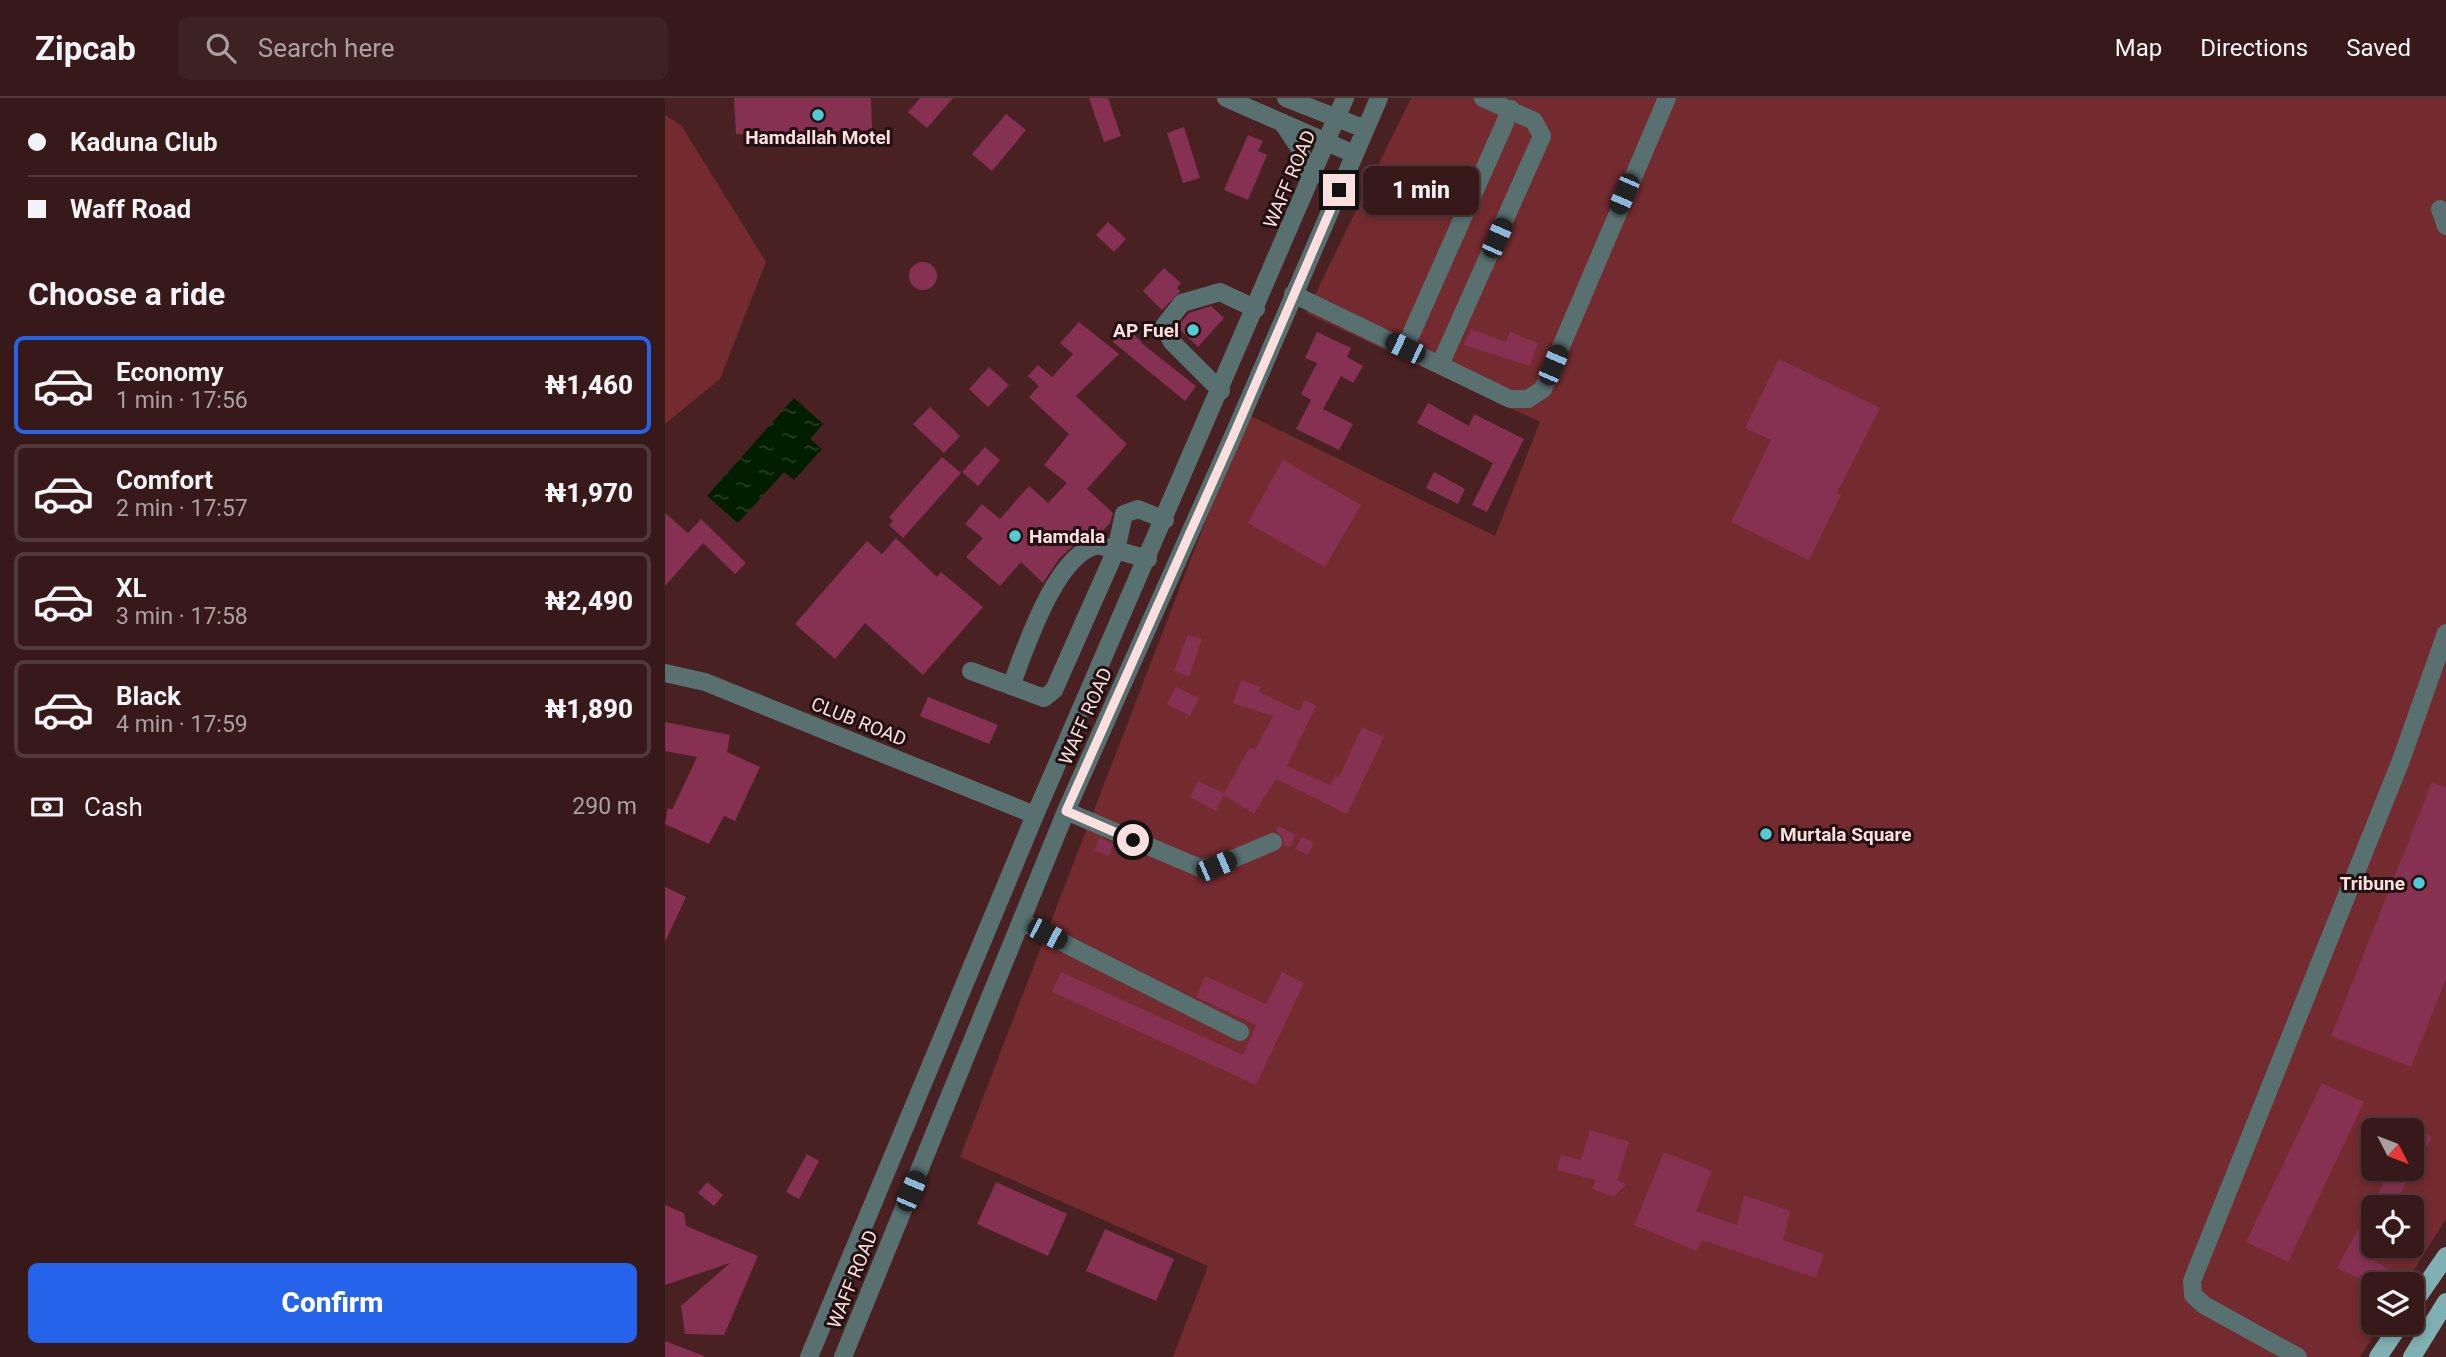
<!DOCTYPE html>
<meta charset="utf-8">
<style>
:root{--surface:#37191a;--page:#3e2223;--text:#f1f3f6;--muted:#aaa0a2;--line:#513839;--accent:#2563eb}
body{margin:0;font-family:Roboto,sans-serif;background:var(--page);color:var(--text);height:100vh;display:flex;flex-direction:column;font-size:26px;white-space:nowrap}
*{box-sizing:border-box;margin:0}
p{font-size:23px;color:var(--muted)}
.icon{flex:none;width:38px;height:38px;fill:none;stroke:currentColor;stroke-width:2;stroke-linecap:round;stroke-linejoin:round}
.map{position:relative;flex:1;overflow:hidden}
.drawer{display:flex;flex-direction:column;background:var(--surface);width:665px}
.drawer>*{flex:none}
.top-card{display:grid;align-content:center;height:154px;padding:0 28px;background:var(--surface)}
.needle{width:46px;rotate:132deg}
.controls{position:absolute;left:1696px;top:1020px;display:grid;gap:14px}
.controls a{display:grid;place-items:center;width:63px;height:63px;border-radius:10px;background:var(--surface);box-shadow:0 4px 10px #0003,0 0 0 2px var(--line);font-size:35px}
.end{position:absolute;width:32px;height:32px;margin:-16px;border:9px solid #fbdfde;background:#111;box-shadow:0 0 0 4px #111}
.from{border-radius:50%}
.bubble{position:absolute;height:49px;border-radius:10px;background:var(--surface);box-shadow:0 4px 10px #0003,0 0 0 2px var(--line);font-size:23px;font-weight:800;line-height:49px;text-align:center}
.car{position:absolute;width:21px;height:42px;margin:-21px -10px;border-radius:9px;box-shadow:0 0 5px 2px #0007;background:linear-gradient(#222 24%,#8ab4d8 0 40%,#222 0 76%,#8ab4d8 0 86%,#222 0)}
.top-card b{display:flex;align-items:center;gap:24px;height:66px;font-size:26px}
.top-card b+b{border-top:2px solid var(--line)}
.top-card i{width:18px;height:18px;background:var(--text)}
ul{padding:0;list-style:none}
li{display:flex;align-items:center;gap:21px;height:98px;margin:0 14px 10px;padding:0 14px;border:4px solid var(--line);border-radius:10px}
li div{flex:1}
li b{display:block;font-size:26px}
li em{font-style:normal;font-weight:800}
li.selected{border-color:var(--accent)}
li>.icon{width:63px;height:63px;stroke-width:1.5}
h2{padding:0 28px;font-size:32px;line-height:84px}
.pay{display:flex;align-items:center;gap:18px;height:77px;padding:0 28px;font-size:26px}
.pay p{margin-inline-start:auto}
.action{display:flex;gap:14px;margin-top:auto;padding:14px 28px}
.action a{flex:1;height:80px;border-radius:10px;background:var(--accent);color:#fff;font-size:28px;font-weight:800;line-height:80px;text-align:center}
header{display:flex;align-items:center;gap:42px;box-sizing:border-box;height:98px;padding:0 35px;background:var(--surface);border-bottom:2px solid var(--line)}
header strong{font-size:33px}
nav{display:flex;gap:38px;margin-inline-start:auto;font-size:24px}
.search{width:490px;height:63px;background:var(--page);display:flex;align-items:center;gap:18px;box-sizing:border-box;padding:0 24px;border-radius:10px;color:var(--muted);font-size:26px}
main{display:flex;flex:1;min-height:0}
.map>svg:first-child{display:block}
.green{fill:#732b2f;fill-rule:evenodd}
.water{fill:url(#water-ripples)}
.building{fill:#863152}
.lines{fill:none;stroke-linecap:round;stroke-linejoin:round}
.minor{stroke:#587070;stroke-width:18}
.major{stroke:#7fb0b2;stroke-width:18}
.route{stroke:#fbdfde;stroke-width:9}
.poi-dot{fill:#51ccd2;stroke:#231111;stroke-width:2.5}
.labels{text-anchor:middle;stroke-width:6;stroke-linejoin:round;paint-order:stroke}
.poi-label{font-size:19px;font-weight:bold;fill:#fbdfde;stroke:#231111;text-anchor:end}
.street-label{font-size:19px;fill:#fbdfde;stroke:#231111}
</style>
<header>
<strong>Zipcab</strong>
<div class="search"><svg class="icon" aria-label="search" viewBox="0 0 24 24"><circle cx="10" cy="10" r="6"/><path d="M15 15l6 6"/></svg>Search here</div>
<nav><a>Map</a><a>Directions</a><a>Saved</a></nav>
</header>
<main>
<section class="drawer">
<div class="top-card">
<b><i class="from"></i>Kaduna Club</b>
<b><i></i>Waff Road</b>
</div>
<h2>Choose a ride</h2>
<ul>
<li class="selected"><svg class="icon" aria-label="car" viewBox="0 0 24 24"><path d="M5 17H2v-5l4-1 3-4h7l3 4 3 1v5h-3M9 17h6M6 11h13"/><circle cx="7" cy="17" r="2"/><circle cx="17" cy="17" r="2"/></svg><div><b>Economy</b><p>1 min · 17:56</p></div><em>₦1,460</em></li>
<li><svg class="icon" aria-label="car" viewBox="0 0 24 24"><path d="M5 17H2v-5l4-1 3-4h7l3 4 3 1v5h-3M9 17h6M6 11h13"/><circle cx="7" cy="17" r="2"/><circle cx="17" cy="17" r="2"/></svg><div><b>Comfort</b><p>2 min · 17:57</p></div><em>₦1,970</em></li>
<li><svg class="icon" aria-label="car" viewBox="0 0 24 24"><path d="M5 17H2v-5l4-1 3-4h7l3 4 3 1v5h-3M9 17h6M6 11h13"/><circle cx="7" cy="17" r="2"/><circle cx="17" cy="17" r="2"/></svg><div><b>XL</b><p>3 min · 17:58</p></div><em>₦2,490</em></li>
<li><svg class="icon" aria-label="car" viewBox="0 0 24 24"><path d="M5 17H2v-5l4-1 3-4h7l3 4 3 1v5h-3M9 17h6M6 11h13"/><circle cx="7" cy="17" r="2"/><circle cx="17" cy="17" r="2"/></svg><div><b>Black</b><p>4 min · 17:59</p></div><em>₦1,890</em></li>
</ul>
<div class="pay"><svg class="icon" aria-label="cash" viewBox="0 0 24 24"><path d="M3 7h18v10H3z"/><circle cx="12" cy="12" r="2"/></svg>Cash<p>290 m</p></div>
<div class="action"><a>Confirm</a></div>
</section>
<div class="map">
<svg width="1781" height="1259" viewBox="0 0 1781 1259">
<defs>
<pattern id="water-ripples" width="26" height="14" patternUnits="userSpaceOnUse" patternTransform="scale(1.75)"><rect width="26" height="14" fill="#021e00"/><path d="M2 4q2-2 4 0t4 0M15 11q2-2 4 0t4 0" fill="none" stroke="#283e25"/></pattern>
</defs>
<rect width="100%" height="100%" fill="#492122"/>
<!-- green -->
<path class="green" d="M 746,0 L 1781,0 L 1781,1121 L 1740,1186 L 1708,1186 L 1708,1225 L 1716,1225 L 1695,1259 L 508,1259 L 543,1168 L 295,1059 L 582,316 L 830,438 L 875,324 L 641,215 ZM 1708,1032 L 1746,1032 L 1746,1071 L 1708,1071 ZM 1708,1110 L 1746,1110 L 1746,1148 L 1708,1148 Z
M 0,17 L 16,27 L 101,164 L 55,281 L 0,326 Z"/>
<!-- water -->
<path class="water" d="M 129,300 L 158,326 L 145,341 L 157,351 L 129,382 L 119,374 L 73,425 L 42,398 Z"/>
<!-- building -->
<path class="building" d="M 69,0 L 206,0 L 207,32 L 71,36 Z
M 255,0 L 288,0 L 262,30 L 243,14 Z
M 424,0 L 443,0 L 456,38 L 439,44 Z
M 341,16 L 361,32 L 327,73 L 307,56 Z
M 519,29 L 535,80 L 518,85 L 502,35 Z
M 583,37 L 598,43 L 593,53 L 602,57 L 583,102 L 559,92 Z
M 443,124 L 461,141 L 449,154 L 431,137 Z
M244 178a14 14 0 1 1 28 0a14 14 0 1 1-28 0Z
M 499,170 L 516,185 L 512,190 L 515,194 L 497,212 L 478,193 Z
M 546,208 L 559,220 L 533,249 L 512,229 L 524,215 Z
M 414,224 L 454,256 L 411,298 L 462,346 L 422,391 L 448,415 L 445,425 L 435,436 L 410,446 L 394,461 L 378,485 L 356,464 L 335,488 L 301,459 L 318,440 L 300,426 L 317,406 L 335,421 L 364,388 L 383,405 L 402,385 L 379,367 L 404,336 L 364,299 L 374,288 L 363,278 L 373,267 L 387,279 L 408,256 L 395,245 Z
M 806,231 L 841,244 L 845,234 L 873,245 L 865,268 L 799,247 Z
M 465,232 L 480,248 L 531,288 L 520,303 L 448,244 L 457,234 L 461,237 Z
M 652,234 L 686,250 L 682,259 L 698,268 L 688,285 L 676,278 L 658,311 L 688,326 L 674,352 L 631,331 L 646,302 L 636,296 L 652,265 L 640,260 Z
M 1114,261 L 1215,310 L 1172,395 L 1176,397 L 1144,462 L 1066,424 L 1106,342 L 1080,330 Z
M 324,269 L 344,287 L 323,309 L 304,291 Z
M 763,305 L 804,328 L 809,316 L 859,341 L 822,414 L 807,407 L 828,365 L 752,325 Z
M 265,309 L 295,338 L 279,355 L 248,326 Z
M 320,349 L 335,362 L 313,388 L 297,374 Z
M 277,359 L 296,375 L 238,440 L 224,427 L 228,423 L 224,419 Z
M 618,362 L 696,407 L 660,469 L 583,425 Z
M 769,374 L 800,391 L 793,406 L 761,390 Z
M 0,415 L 23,435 L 36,421 L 81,465 L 70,476 L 38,445 L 0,488 Z
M 231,440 L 272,479 L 276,474 L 318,509 L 258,577 L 200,525 L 170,561 L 130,526 L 202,443 L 217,456 Z
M 523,537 L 537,541 L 524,579 L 509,572 Z
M 576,582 L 596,589 L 594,594 L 634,613 L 640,602 L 651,608 L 622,668 L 665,687 L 670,677 L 674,679 L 697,629 L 719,639 L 682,716 L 611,681 L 589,716 L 559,697 L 551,713 L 525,699 L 533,683 L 559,695 L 585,649 L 590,652 L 608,618 L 568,605 Z
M 511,589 L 534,600 L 525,618 L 502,606 Z
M 263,599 L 333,627 L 324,646 L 255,618 Z
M 0,624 L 65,637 L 62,654 L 95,669 L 70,723 L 59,718 L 44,746 L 0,726 L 3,710 L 7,712 L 32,659 L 0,653 Z
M 1767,684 L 1781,690 L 1781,881 L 1746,969 L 1666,938 Z
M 614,728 L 631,737 L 625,749 L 619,747 L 618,739 L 611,733 Z
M 434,739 L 448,746 L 444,758 L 430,753 Z
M 637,739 L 649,745 L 643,757 L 630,751 Z
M 0,789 L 21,799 L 0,844 Z
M 396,874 L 578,957 L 591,927 L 531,899 L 540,878 L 601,906 L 617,874 L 639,885 L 591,987 L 387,894 Z
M 1657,985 L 1699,1004 L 1623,1164 L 1581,1144 Z
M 1746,1027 L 1767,1039 L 1727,1110 L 1708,1110 L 1708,1143 L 1700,1157 L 1748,1186 L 1708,1186 L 1672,1170 L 1719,1084 L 1697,1071 L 1746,1071 Z
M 925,1032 L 964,1044 L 952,1083 L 961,1086 L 949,1099 L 927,1091 L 931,1082 L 892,1072 L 896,1057 L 916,1062 Z
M 999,1054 L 1047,1073 L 1031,1113 L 1072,1127 L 1079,1097 L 1125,1113 L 1118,1142 L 1159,1156 L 1151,1180 L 1037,1142 L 1032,1153 L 969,1127 Z
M 142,1056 L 154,1063 L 134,1101 L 121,1094 Z
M 42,1084 L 58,1097 L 49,1108 L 33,1095 Z
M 331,1084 L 402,1116 L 383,1158 L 312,1126 Z
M 0,1107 L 19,1115 L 21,1128 L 93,1158 L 59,1237 L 20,1236 L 16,1208 L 65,1165 L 0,1187 Z
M 440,1131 L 509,1161 L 491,1203 L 421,1173 Z
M 0,1243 L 39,1258 L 39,1259 L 0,1259 Z"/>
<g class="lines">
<!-- minor -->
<path class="minor" d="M 561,0 L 689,56
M 621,0 L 700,31
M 617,24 L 633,48 L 646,80
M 1775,111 L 1781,128
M 628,196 L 845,301 L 863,301 L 878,291 L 1002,0
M 740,250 L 846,11
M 775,267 L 877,38 L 869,23 L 818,0
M 556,293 L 507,244 L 499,228 L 517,205 L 555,194 L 591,211
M 306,573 L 379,600 L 389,592 L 451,452 L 459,416 L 473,411 L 500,422
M 0,575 L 40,584 L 370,717
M 346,588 C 360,552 390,456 433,447 L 483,461
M 401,713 L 535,770 L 551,768 L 608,744
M 357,824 L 575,934
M 144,1259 L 370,717 L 680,0
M 178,1259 L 401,713 L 569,336 L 714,0
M 1633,1259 L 1539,1207 L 1528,1197 L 1527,1183 L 1735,665 L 1781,535"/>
<!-- major -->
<path class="major" d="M 1746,1209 L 1781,1158
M 1713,1259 L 1736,1225
M 1747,1259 L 1781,1204"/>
</g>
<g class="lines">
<!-- route -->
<path class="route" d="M 468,742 L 401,713 L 569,336 L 674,92"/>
</g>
<!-- markers -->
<g class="poi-dot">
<circle cx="153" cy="17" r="7"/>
<circle cx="528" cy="232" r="7"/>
<circle cx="350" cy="438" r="7"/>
<circle cx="1101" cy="736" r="7"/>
<circle cx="1754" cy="785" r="7"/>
</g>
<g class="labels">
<!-- poi labels -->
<g class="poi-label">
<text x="153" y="46" text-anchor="middle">Hamdallah Motel</text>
<text x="514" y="239">AP Fuel</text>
<text x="364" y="445" text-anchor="start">Hamdala</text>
<text x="1115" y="743" text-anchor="start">Murtala Square</text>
<text x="1740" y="792">Tribune</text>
</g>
<!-- street labels -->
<g class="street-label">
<text transform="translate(624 81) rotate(-67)" y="7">WAFF ROAD</text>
<text transform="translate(420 618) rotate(-66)" y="7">WAFF ROAD</text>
<text transform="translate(194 623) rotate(22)" y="7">CLUB ROAD</text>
<text transform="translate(187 1181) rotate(-68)" y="7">WAFF ROAD</text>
</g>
</g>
</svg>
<div class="controls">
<a><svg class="needle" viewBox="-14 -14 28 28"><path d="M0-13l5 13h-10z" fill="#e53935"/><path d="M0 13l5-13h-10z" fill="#aaa0a2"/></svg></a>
<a><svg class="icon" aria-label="locate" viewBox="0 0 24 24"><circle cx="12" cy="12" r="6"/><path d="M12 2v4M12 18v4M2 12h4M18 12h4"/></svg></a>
<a><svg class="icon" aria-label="layers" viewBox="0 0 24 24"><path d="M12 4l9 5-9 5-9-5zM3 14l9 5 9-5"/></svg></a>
</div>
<i class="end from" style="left:468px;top:742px"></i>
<i class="end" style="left:674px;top:92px"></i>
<div class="bubble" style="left:698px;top:68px;width:116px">1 min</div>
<i class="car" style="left:959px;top:96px;rotate:203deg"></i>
<i class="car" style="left:832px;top:140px;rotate:24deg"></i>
<i class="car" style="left:740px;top:250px;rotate:296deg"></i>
<i class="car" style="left:888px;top:267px;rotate:23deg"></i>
<i class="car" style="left:551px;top:768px;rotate:67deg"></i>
<i class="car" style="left:382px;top:836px;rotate:117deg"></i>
<i class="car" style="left:246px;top:1093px;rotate:23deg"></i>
</div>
</main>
